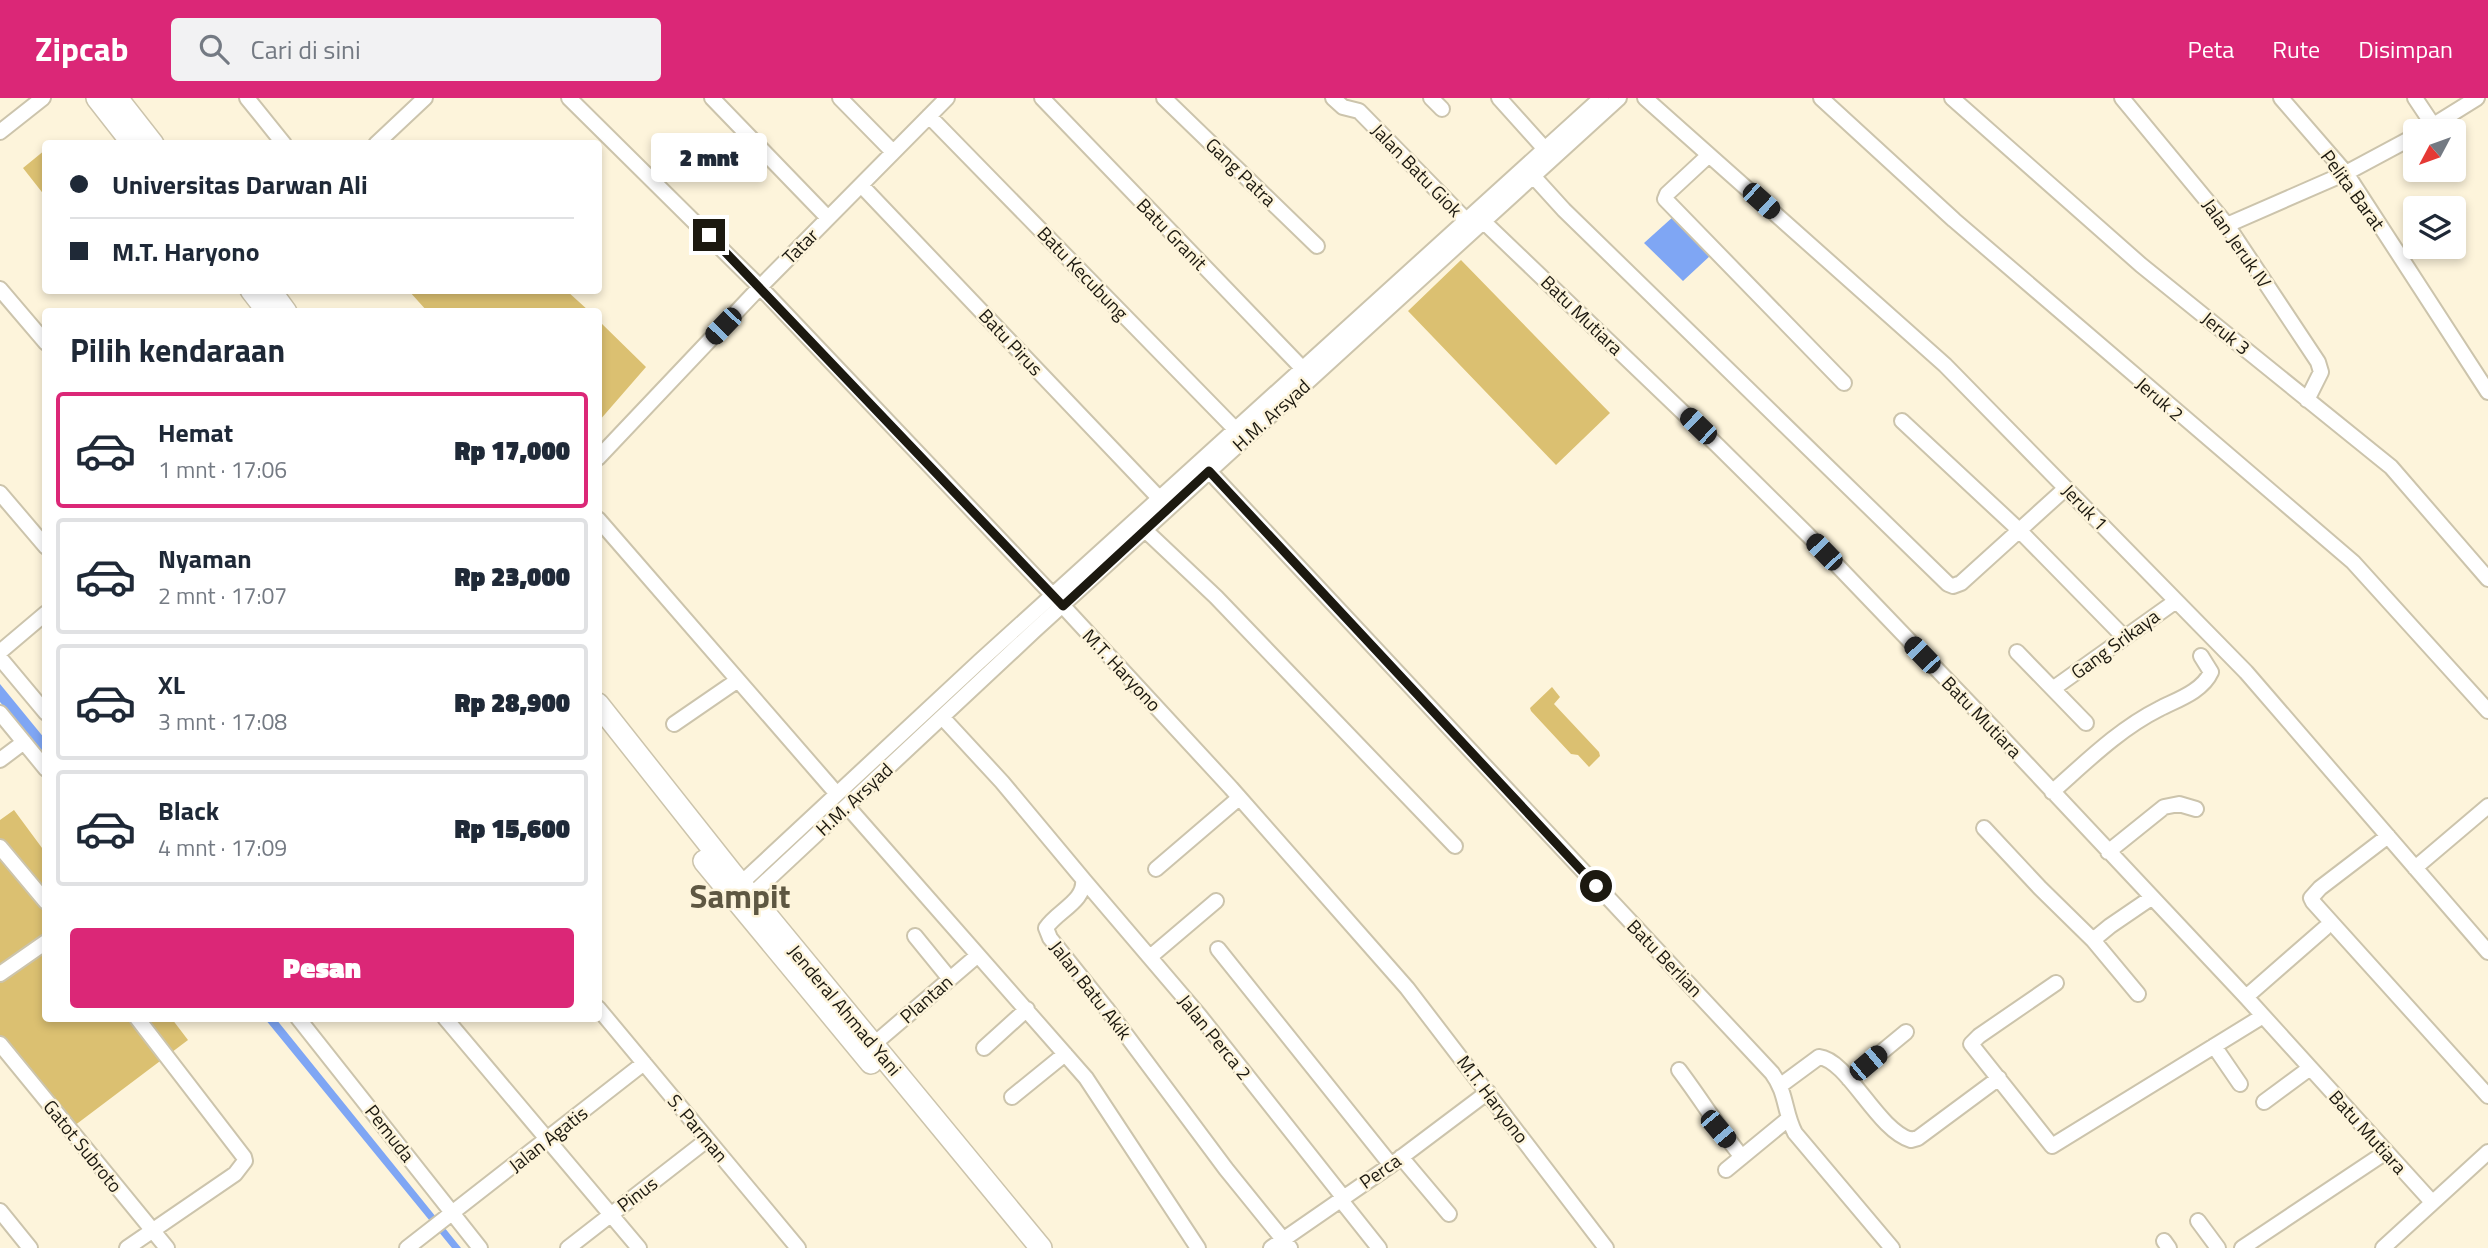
<!DOCTYPE html>
<html lang="id">
<meta charset="utf-8">
<style>
:root{--surface:#fff;--page:#f2f2f3;--text:#1f2937;--muted:#747a83;--line:#e0e1e3;--accent:#db2777}
body{margin:0;font-family:"Titillium Web",sans-serif;background:var(--page);color:var(--text);height:100vh;display:flex;flex-direction:column;font-size:26px;white-space:nowrap}
*{box-sizing:border-box;margin:0}
p{font-size:23px;color:var(--muted)}
.icon{flex:none;width:38px;height:38px;fill:none;stroke:currentColor;stroke-width:2;stroke-linecap:round;stroke-linejoin:round}
.map{position:relative;flex:1;overflow:hidden}
.panel{position:absolute;left:42px;top:210px;width:560px;height:714px;display:flex;flex-direction:column;background:var(--surface);border-radius:7px;box-shadow:0 4px 10px #0003}
.panel>*{flex:none}
.banner{position:absolute;left:42px;top:42px;width:560px;height:154px;border-radius:7px;box-shadow:0 4px 10px #0003;display:grid;align-content:center;height:154px;padding:0 28px;background:var(--surface)}
.needle{width:46px;rotate:229deg}
.fabs{position:absolute;left:2403px;top:21px;display:grid;gap:14px}
.fabs a{display:grid;place-items:center;width:63px;height:63px;border-radius:7px;background:var(--surface);box-shadow:0 4px 10px #0003;font-size:35px}
.end{position:absolute;width:32px;height:32px;margin:-16px;border:9px solid #1c1910;background:#fff;box-shadow:0 0 0 4px #fff}
.from{border-radius:50%}
.bubble{position:absolute;height:49px;border-radius:7px;background:var(--surface);box-shadow:0 4px 10px #0003;font-size:23px;font-weight:800;line-height:49px;text-align:center}
.car{position:absolute;width:21px;height:42px;margin:-21px -10px;border-radius:9px;box-shadow:0 0 5px 2px #0007;background:linear-gradient(#222 24%,#8ab4d8 0 40%,#222 0 76%,#8ab4d8 0 86%,#222 0)}
.banner b{display:flex;align-items:center;gap:24px;height:66px;font-size:26px}
.banner b+b{border-top:2px solid var(--line)}
.banner i{width:18px;height:18px;background:var(--text)}
ul{padding:0;list-style:none}
li{display:flex;align-items:center;gap:21px;height:116px;margin:0 14px 10px;padding:0 14px;border:4px solid var(--line);border-radius:7px}
li div{flex:1}
li b{display:block;font-size:26px}
li em{font-style:normal;font-weight:800}
li.active{border-color:var(--accent)}
li>.icon{width:63px;height:63px;stroke-width:1.5}
h2{padding:0 28px;font-size:32px;line-height:84px}
.button{display:flex;gap:14px;margin-top:auto;padding:14px 28px}
.button a{flex:1;height:80px;border-radius:7px;background:var(--accent);color:#fff;font-size:28px;font-weight:800;line-height:80px;text-align:center}
header{display:flex;align-items:center;gap:42px;box-sizing:border-box;height:98px;padding:0 35px;background:var(--accent);color:#fff}
header strong{font-size:33px}
nav{display:flex;gap:38px;margin-inline-start:auto;font-size:24px}
.search{width:490px;height:63px;background:var(--page);display:flex;align-items:center;gap:18px;box-sizing:border-box;padding:0 24px;border-radius:7px;color:var(--muted);font-size:26px}
.map>svg:first-child{display:block}
.green{fill:#dbc071}
.water{fill:#7fa6f4}
.lines{fill:none;stroke-linecap:round;stroke-linejoin:round}
.minor-casing{stroke:#ccc4ac;stroke-width:18}
.highway-casing{stroke:#ccc4ac;stroke-width:24}
.minor{stroke:#fff;stroke-width:14}
.highway{stroke:#fff;stroke-width:21}
.route{stroke:#1c1910;stroke-width:9}
.labels{text-anchor:middle;stroke-width:5;stroke-linejoin:round;paint-order:stroke}
.street-label{font-size:19px;fill:#1c1910;stroke:#fdf4db}
.town-label{font-size:33px;font-weight:bold;fill:#5e5742;stroke:#fdf4db}
</style>
<header>
<strong>Zipcab</strong>
<div class="search"><svg class="icon" aria-label="search" viewBox="0 0 24 24"><circle cx="10" cy="10" r="6"/><path d="M15 15l6 6"/></svg>Cari di sini</div>
<nav><a>Peta</a><a>Rute</a><a>Disimpan</a></nav>
</header>
<div class="map">
<svg width="2488" height="1150" viewBox="0 0 2488 1150">
<rect width="100%" height="100%" fill="#fdf4db"/>
<!-- green -->
<path class="green" d="M 45,52 L 45,98 L 23,70 Z
M 1461,162 L 1610,315 L 1556,367 L 1408,213 Z
M 409,193 L 567,193 L 589,213 L 427,213 Z
M 599,223 L 646,269 L 599,323 Z
M 1552,589 L 1560,599 L 1554,606 L 1599,654 L 1600,658 L 1589,669 L 1578,657 L 1571,656 L 1531,613 L 1530,610 Z
M 14,712 L 45,754 L 46,920 L 172,921 L 188,942 L 70,1031 L 0,938 L 0,722 Z"/>
<!-- water -->
<path class="water" d="M 1674,118 L 1711,157 L 1683,183 L 1644,145 Z
M 0,586 L 45,641 L 45,659 L 0,604 Z
M 265,921 L 276,921 L 461,1150 L 452,1150 Z"/>
<g class="lines">
<!-- minor casing -->
<g class="minor-casing">
<path id="minor" d="M 247,0 L 284,46
M 569,0 L 760,189 L 1063,508 L 1231,690 L 1407,890 L 1606,1150
M 712,0 L 828,120
M 840,0 L 893,54
M 1042,0 L 1303,271
M 1164,0 L 1317,148
M 1333,0 L 1343,9 L 1359,13 L 1467,123
M 1431,0 L 1442,11
M 1499,0 L 1544,50
M 1645,0 L 1945,267 L 2246,574 L 2488,854
M 1821,0 L 1954,122 L 2353,464 L 2488,613
M 1952,0 L 2141,167 L 2391,369 L 2488,481
M 2122,0 L 2227,127 L 2318,264 L 2321,274 L 2307,302
M 2281,0 L 2346,75 L 2488,294
M 2415,0 L 2433,27
M 929,18 L 1236,332
M 2424,33 L 2477,0
M 0,34 L 43,0
M 376,46 L 425,0
M 1709,57 L 1667,96 L 1665,101 L 1844,285
M 1534,79 L 1564,112 L 1948,486 L 1953,488 L 1961,485 L 2066,390
M 861,87 L 1160,401
M 1483,123 L 1718,348 L 1808,437 L 1997,634 L 2246,899 L 2432,1104
M 2227,127 L 2346,75 L 2415,38
M 0,191 L 46,245
M 1902,323 L 2019,432 L 2124,539
M 598,360 L 760,189 L 947,0
M 1209,373 L 1772,975 C 1787,995 1784,1014 1795,1035 L 1892,1150
M 0,395 L 46,449
M 598,421 L 837,696
M 1145,432 L 1216,499 L 1455,748
M 0,554 L 46,515
M 2017,554 L 2086,625
M 0,560 L 46,615
M 2054,590 L 2176,503
M 0,615 L 46,671
M 942,619 L 1002,684 L 1083,781 C 1086,803 1057,813 1046,830 L 1050,840 L 1106,910 L 1226,1071 L 1290,1150
M 674,626 L 738,582
M 0,662 L 24,644
M 2052,694 C 2085,665 2119,631 2159,611 C 2176,602 2202,594 2211,574 L 2201,558
M 847,708 L 1086,980 L 1198,1150
M 1984,730 L 2040,790 L 2093,842 L 2110,828 L 2151,800
M 2388,738 L 2320,790 L 2311,800 L 2313,804 L 2488,998
M 0,749 L 46,804
M 2108,754 L 2164,709 L 2179,706 L 2196,711
M 2415,770 L 2488,708
M 1156,771 L 1239,700
M 1083,781 L 1199,917 L 1343,1099
M 736,790 L 980,563 L 1601,0
M 746,802 L 1034,533 L 1619,0
M 915,838 L 950,881
M 2093,842 L 2138,896
M 1218,851 L 1391,1067
M 1150,859 L 1216,803
M 0,876 L 46,844
M 2056,885 L 1979,938 L 1971,946 L 2052,1048 L 2263,918
M 2246,899 L 2325,830
M 598,910 L 798,1150
M 298,920 L 480,1150
M 445,920 L 639,1150
M 0,946 L 167,1150
M 874,946 L 978,857
M 2214,948 L 2240,986
M 984,950 L 1027,911
M 1679,972 C 1701,1001 1719,1031 1742,1059
M 1849,981 L 1906,934
M 1781,987 L 1819,959 C 1848,962 1877,1032 1911,1042 L 1918,1040 L 1999,980
M 1012,999 L 1065,956
M 2264,1004 L 2310,970
M 1401,1059 L 1449,1116
M 1726,1072 L 1788,1021
M 1340,1101 L 1379,1150
M 0,1113 L 30,1150
M 2198,1123 L 2218,1150
M 2164,1143 L 2169,1150
M 127,1150 L 235,1076 L 245,1063 L 244,1059 L 137,920
M 407,1150 L 644,965
M 568,1150 L 707,1042
M 1271,1150 L 1391,1067 L 1488,994
M 2242,1150 L 2386,1054
M 2383,1150 L 2488,1054"/>
</g>
<!-- highway casing -->
<g class="highway-casing">
<path id="highway" d="M 97,0 L 133,46
M 117,0 L 153,46
M 251,192 L 268,214
M 270,192 L 286,214
M 598,606 L 731,774 L 1041,1150
M 704,763 L 871,965"/>
</g>
<!-- minor -->
<use href="#minor" class="minor"/>
<!-- highway -->
<use href="#highway" class="highway"/>
</g>
<g class="lines">
<!-- route -->
<path class="route" d="M 709,137 L 1063,508 L 1209,373 L 1596,788"/>
</g>
<g class="labels">
<!-- street labels -->
<g class="street-label">
<text transform="translate(1417 72) rotate(46)" y="7">Jalan Batu Giok</text>
<text transform="translate(1241 74) rotate(44)" y="7">Gang Patra</text>
<text transform="translate(2353 92) rotate(54)" y="7">Pelita Barat</text>
<text transform="translate(1172 136) rotate(46)" y="7">Batu Granit</text>
<text transform="translate(2237 145) rotate(55)" y="7">Jalan Jeruk IV</text>
<text transform="translate(800 148) rotate(-45)" y="7">Tatar</text>
<text transform="translate(1083 175) rotate(46)" y="7">Batu Kecubung</text>
<text transform="translate(1582 217) rotate(44)" y="7">Batu Mutiara</text>
<text transform="translate(2226 235) rotate(39)" y="7">Jeruk 3</text>
<text transform="translate(1011 244) rotate(47)" y="7">Batu Pirus</text>
<text transform="translate(2160 301) rotate(41)" y="7">Jeruk 2</text>
<text transform="translate(1271 317) rotate(-42)" y="7">H.M. Arsyad</text>
<text transform="translate(2085 409) rotate(46)" y="7">Jeruk 1</text>
<text transform="translate(2115 546) rotate(-36)" y="7">Gang Srikaya</text>
<text transform="translate(1122 572) rotate(47)" y="7">M.T. Haryono</text>
<text transform="translate(1982 619) rotate(46)" y="7">Batu Mutiara</text>
<text transform="translate(854 701) rotate(-43)" y="7">H.M. Arsyad</text>
<text transform="translate(1665 860) rotate(46)" y="7">Batu Berlian</text>
<text transform="translate(1091 892) rotate(52)" y="7">Jalan Batu Akik</text>
<text transform="translate(926 901) rotate(-41)" y="7">Plantan</text>
<text transform="translate(845 912) rotate(50)" y="7">Jenderal Ahmad Yani</text>
<text transform="translate(1215 939) rotate(51)" y="7">Jalan Perca 2</text>
<text transform="translate(1493 1001) rotate(53)" y="7">M.T. Haryono</text>
<text transform="translate(698 1030) rotate(50)" y="7">S. Parman</text>
<text transform="translate(2368 1034) rotate(48)" y="7">Batu Mutiara</text>
<text transform="translate(390 1035) rotate(52)" y="7">Pemuda</text>
<text transform="translate(548 1041) rotate(-38)" y="7">Jalan Agatis</text>
<text transform="translate(83 1048) rotate(51)" y="7">Gatot Subroto</text>
<text transform="translate(1380 1073) rotate(-35)" y="7">Perca</text>
<text transform="translate(637 1096) rotate(-37)" y="7">Pinus</text>
</g>
<!-- town labels -->
<g class="town-label">
<text x="740" y="810">Sampit</text>
</g>
</g>
</svg>
<div class="fabs">
<a><svg class="needle" viewBox="-14 -14 28 28"><path d="M0-13l5 13h-10z" fill="#e53935"/><path d="M0 13l5-13h-10z" fill="#747a83"/></svg></a>
<a><svg class="icon" aria-label="layers" viewBox="0 0 24 24"><path d="M12 4l9 5-9 5-9-5zM3 14l9 5 9-5"/></svg></a>
</div>
<i class="end from" style="left:1596px;top:788px"></i>
<i class="end" style="left:709px;top:137px"></i>
<div class="bubble" style="left:651px;top:35px;width:116px">2 mnt</div>
<i class="car" style="left:1761px;top:103px;rotate:132deg"></i>
<i class="car" style="left:723px;top:228px;rotate:224deg"></i>
<i class="car" style="left:1698px;top:328px;rotate:314deg"></i>
<i class="car" style="left:1824px;top:454px;rotate:316deg"></i>
<i class="car" style="left:1922px;top:557px;rotate:316deg"></i>
<i class="car" style="left:1868px;top:965px;rotate:50deg"></i>
<i class="car" style="left:1718px;top:1031px;rotate:140deg"></i>
<div class="banner">
<b><i class="from"></i>Universitas Darwan Ali</b>
<b><i></i>M.T. Haryono</b>
</div>
<section class="panel">
<h2>Pilih kendaraan</h2>
<ul>
<li class="active"><svg class="icon" aria-label="car" viewBox="0 0 24 24"><path d="M5 17H2v-5l4-1 3-4h7l3 4 3 1v5h-3M9 17h6M6 11h13"/><circle cx="7" cy="17" r="2"/><circle cx="17" cy="17" r="2"/></svg><div><b>Hemat</b><p>1 mnt · 17:06</p></div><em>Rp 17,000</em></li>
<li><svg class="icon" aria-label="car" viewBox="0 0 24 24"><path d="M5 17H2v-5l4-1 3-4h7l3 4 3 1v5h-3M9 17h6M6 11h13"/><circle cx="7" cy="17" r="2"/><circle cx="17" cy="17" r="2"/></svg><div><b>Nyaman</b><p>2 mnt · 17:07</p></div><em>Rp 23,000</em></li>
<li><svg class="icon" aria-label="car" viewBox="0 0 24 24"><path d="M5 17H2v-5l4-1 3-4h7l3 4 3 1v5h-3M9 17h6M6 11h13"/><circle cx="7" cy="17" r="2"/><circle cx="17" cy="17" r="2"/></svg><div><b>XL</b><p>3 mnt · 17:08</p></div><em>Rp 28,900</em></li>
<li><svg class="icon" aria-label="car" viewBox="0 0 24 24"><path d="M5 17H2v-5l4-1 3-4h7l3 4 3 1v5h-3M9 17h6M6 11h13"/><circle cx="7" cy="17" r="2"/><circle cx="17" cy="17" r="2"/></svg><div><b>Black</b><p>4 mnt · 17:09</p></div><em>Rp 15,600</em></li>
</ul>
<div class="button"><a>Pesan</a></div>
</section>
</div>
